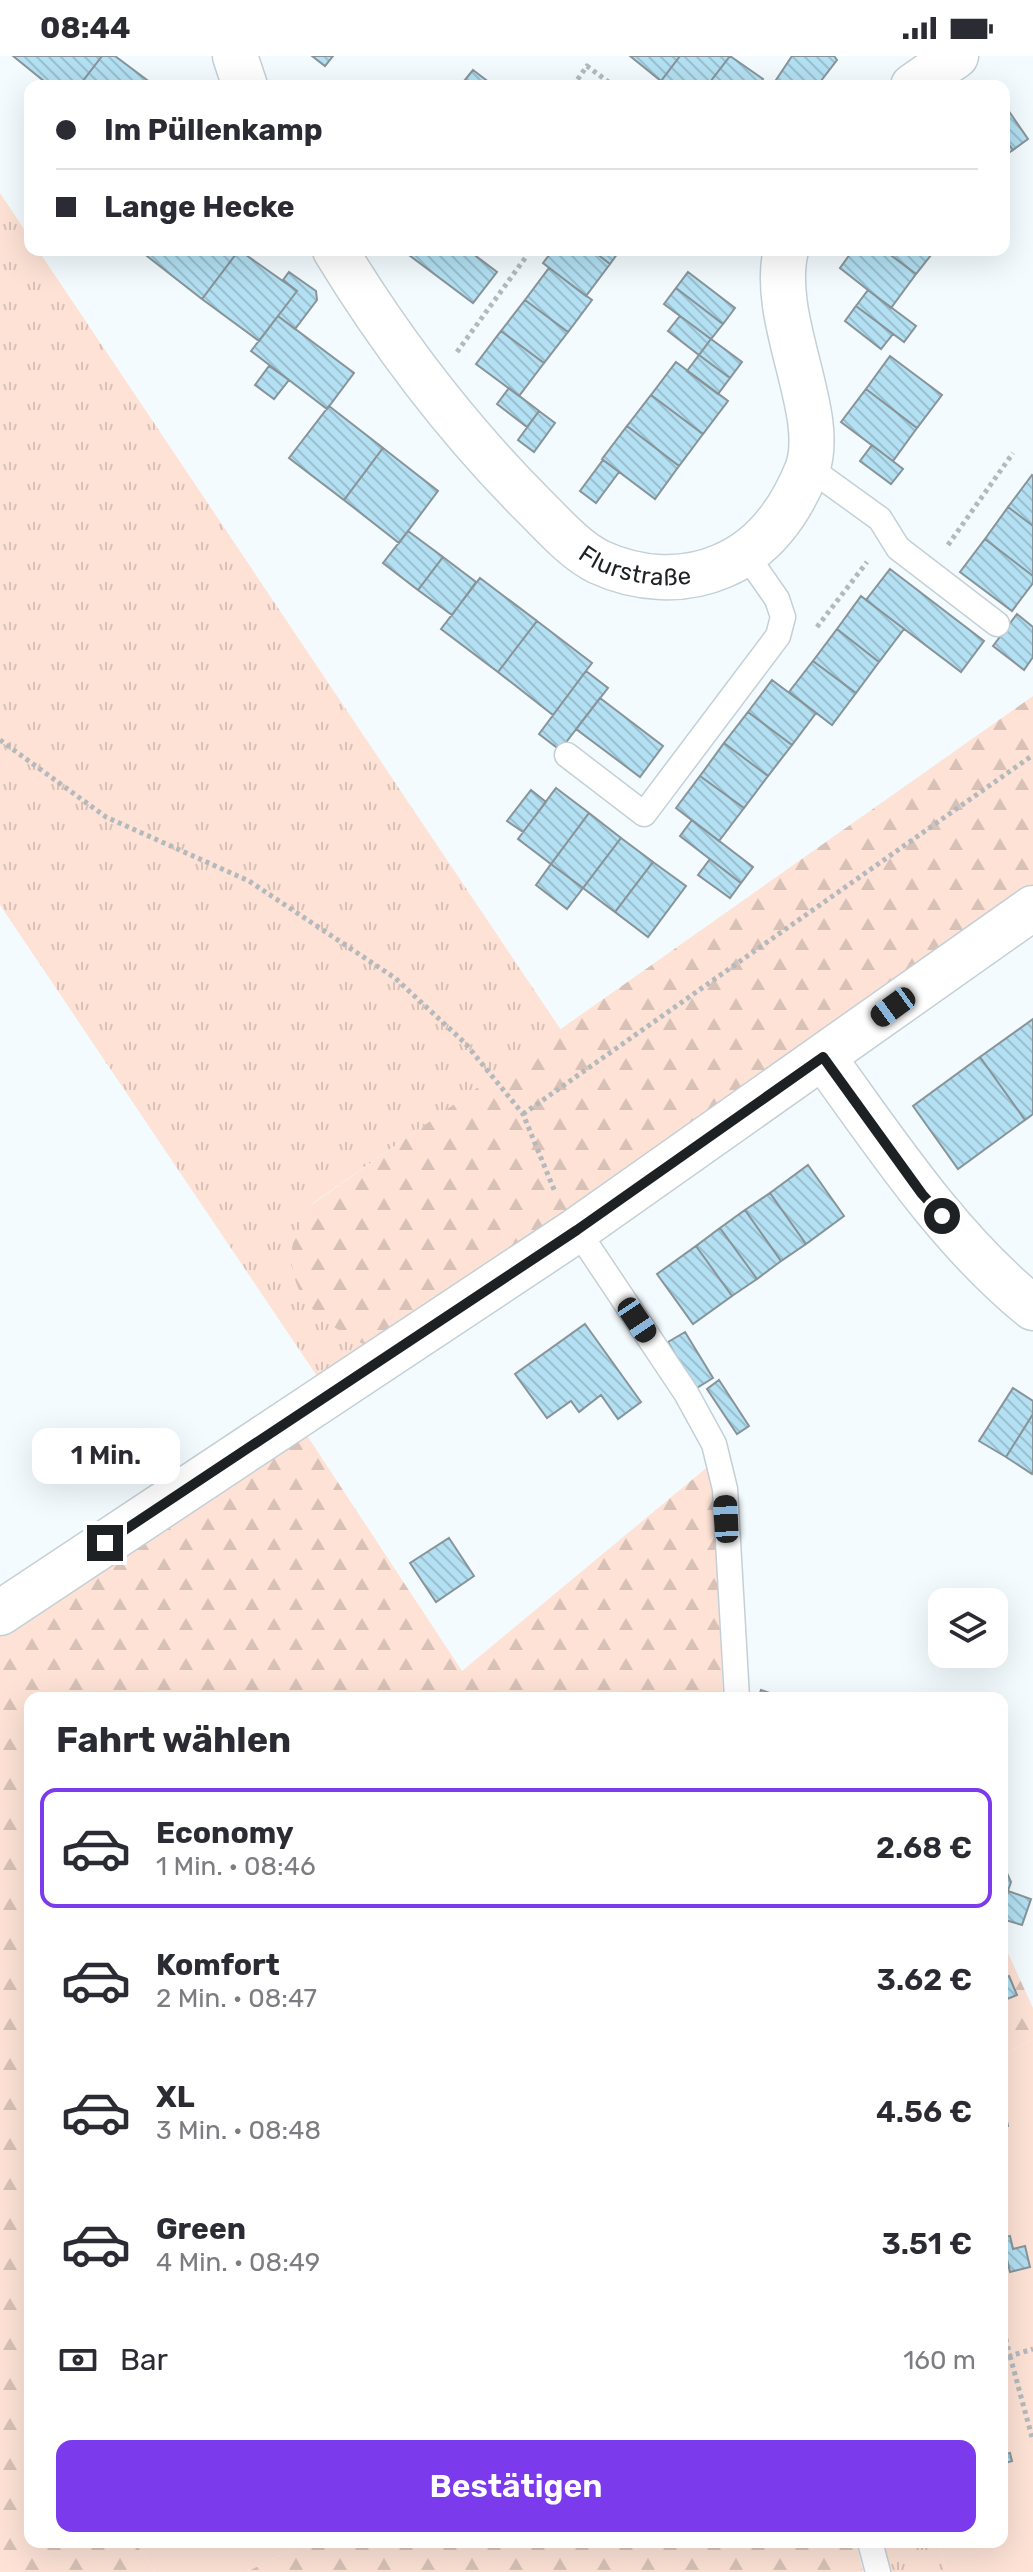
<!DOCTYPE html>
<html lang="de">
<meta charset="utf-8">
<style>
:root{--surface:#fff;--page:#f7f7f7;--text:#2b2b33;--muted:#7c7c81;--line:#e1e1e2;--accent:#7c3aed}
body{margin:0;font-family:Rubik,sans-serif;background:var(--page);color:var(--text);height:100vh;display:flex;flex-direction:column;font-size:30px;white-space:nowrap}
*{box-sizing:border-box;margin:0}
p{font-size:26px;color:var(--muted)}
.icon{flex:none;width:44px;height:44px;fill:none;stroke:currentColor;stroke-width:2;stroke-linecap:round;stroke-linejoin:round}
.map{position:relative;flex:1;overflow:hidden}
.side{position:absolute;left:24px;top:1636px;width:984px;height:856px;display:flex;flex-direction:column;background:var(--surface);border-radius:16px;box-shadow:0 8px 32px #0002}
.side>*{flex:none}
.top-card{position:absolute;left:24px;top:24px;width:986px;height:176px;border-radius:16px;box-shadow:0 8px 32px #0002;display:grid;align-content:center;height:176px;padding:0 32px;background:var(--surface)}
.controls{position:absolute;left:928px;top:1532px;display:grid;gap:16px}
.controls a{display:grid;place-items:center;width:80px;height:80px;border-radius:16px;background:var(--surface);box-shadow:0 8px 32px #0002;font-size:40px}
.end{position:absolute;width:36px;height:36px;margin:-18px;border:10px solid #1d2123;background:#fff;box-shadow:0 0 0 4px #fff}
.from{border-radius:50%}
.bubble{position:absolute;height:56px;border-radius:16px;background:var(--surface);box-shadow:0 8px 32px #0002;font-size:26px;font-weight:600;line-height:56px;text-align:center}
.car{position:absolute;width:24px;height:48px;margin:-24px -12px;border-radius:10px;box-shadow:0 0 6px 2px #0007;background:linear-gradient(#222 24%,#8ab4d8 0 40%,#222 0 76%,#8ab4d8 0 86%,#222 0)}
.top-card b{display:flex;align-items:center;gap:28px;height:76px;font-size:30px}
.top-card b+b{border-top:2px solid var(--line)}
.top-card i{width:20px;height:20px;background:var(--text)}
ul{padding:0;list-style:none}
li{display:flex;align-items:center;gap:24px;height:120px;margin:0 16px 12px;padding:0 16px;border:4px solid transparent;border-radius:16px}
li div{flex:1}
li b{display:block;font-size:30px}
li em{font-style:normal;font-weight:600}
li.selected{border-color:var(--accent)}
li>.icon{width:72px;height:72px;stroke-width:1.5}
h2{padding:0 32px;font-size:36px;line-height:96px}
.pay{display:flex;align-items:center;gap:20px;height:88px;padding:0 32px;font-size:30px}
.pay p{margin-inline-start:auto}
.primary-button{display:flex;gap:16px;margin-top:auto;padding:16px 32px}
.primary-button a{flex:1;height:92px;border-radius:16px;background:var(--accent);color:#fff;font-size:32px;font-weight:600;line-height:92px;text-align:center}
.status{display:flex;justify-content:space-between;align-items:center;height:56px;padding:0 40px;background:var(--surface);direction:ltr}
.status svg{height:22px;fill:currentColor}
.map>svg:first-child{display:block}
.grass{fill:url(#grass-tufts)}
.forest{fill:url(#forest-firs)}
.garden{fill:#fde2d5}
.building{fill:url(#building-back-hatch);stroke:#889499;stroke-width:2}
.lines{fill:none;stroke-linecap:round;stroke-linejoin:round}
.service-casing{stroke:#c4d0d6;stroke-width:27}
.minor-casing{stroke:#c4d0d6;stroke-width:47}
.path{stroke:#b3b9bc;stroke-width:5;stroke-dasharray:4 4;stroke-linecap:butt}
.service{stroke:#fff;stroke-width:24}
.minor{stroke:#fff;stroke-width:44}
.route{stroke:#1d2123;stroke-width:10}
.labels{text-anchor:middle;stroke-width:6;stroke-linejoin:round;paint-order:stroke}
.street-label{font-size:24px;fill:#1d2123;stroke:#fff}
</style>
<div class="status"><b>08:44</b><svg viewBox="0 0 49 12"><path d="M0 12V9h3v3zM5 12V6h3v6zM10 12V3h3v9zM15 12V0h3v12zM26 1h20v11H26zM47 4h2v5h-2z"/></svg></div>
<div class="map">
<svg width="1033" height="2516" viewBox="0 0 1033 2516">
<defs>
<pattern id="grass-tufts" width="24" height="20" patternUnits="userSpaceOnUse" patternTransform="scale(2)"><rect width="24" height="20" fill="#fde2d5"/><path d="M3 7l-1-3M5 7V3M7 7l1-3M15 17l-1-3M17 17v-4M19 17l1-3" fill="none" stroke="#d8c2b7"/></pattern>
<pattern id="forest-firs" width="22" height="20" patternUnits="userSpaceOnUse" patternTransform="scale(2)"><rect width="22" height="20" fill="#fde2d5"/><path d="M5 1l3.5 6h-7zM16 11l3.5 6h-7z" fill="#d8c2b7"/></pattern>
<pattern id="building-back-hatch" width="6" height="6" patternUnits="userSpaceOnUse" patternTransform="scale(2)"><rect width="6" height="6" fill="#b3e0f2"/><path d="M-1 5l2 2M0 0l6 6M5-1l2 2" fill="none" stroke="#9ac0cf"/></pattern>
</defs>
<rect width="100%" height="100%" fill="#f4fbff"/>
<!-- grass -->
<path class="grass" d="M 0,137 L 30,182 L 30,194 L 38,194 L 561,974 L 313,1147 L 371,1292 L 323,1329 L 0,849 Z
M 883,2486 L 939,2486 L 946,2516 L 891,2516 Z"/>
<!-- forest -->
<path class="forest" d="M 1033,640 L 1033,832 L 371,1292 C 330,1271 287,1247 292,1192 C 294,1178 307,1160 314,1147 Z
M 306,1378 L 462,1615 L 711,1408 L 716,1463 L 723,1642 L 30,1642 L 30,2486 L 135,2486 L 155,2516 L 0,2516 L 0,1580 Z
M 1002,1884 L 1033,1952 L 1033,1983 L 1002,2000 Z
M 306,2486 L 856,2486 L 863,2516 L 246,2516 Z"/>
<!-- garden -->
<path class="garden" d="M 1033,1983 L 1033,2516 L 946,2516 L 939,2486 L 1002,2486 L 1002,2000 Z
M 135,2486 L 306,2486 L 246,2516 L 155,2516 Z"/>
<!-- building -->
<path class="building" d="M 13,0 L 102,0 L 79,30 L 50,30 Z
M 102,0 L 115,0 L 155,30 L 79,30 Z
M 312,0 L 333,0 L 325,10 Z
M 630,0 L 680,0 L 661,25 Z
M 680,0 L 730,0 L 707,30 L 668,30 L 661,25 Z
M 730,0 L 763,23 L 758,30 L 707,30 Z
M 792,0 L 834,0 L 837,4 L 817,30 L 772,30 Z
M 473,14 L 494,30 L 460,30 Z
M 1004,48 L 1028,83 L 1013,94 L 1004,82 Z
M 1004,82 L 1013,94 L 1004,100 Z
M 151,194 L 239,194 L 202,243 L 147,200 Z
M 239,194 L 297,235 L 259,285 L 202,243 Z
M 413,194 L 468,194 L 497,216 L 473,247 L 409,199 Z
M 553,194 L 592,194 L 610,208 L 586,240 L 543,207 Z
M 592,194 L 620,194 L 610,208 Z
M 853,194 L 884,194 L 916,218 L 891,252 L 840,212 Z
M 884,194 L 935,194 L 916,218 Z
M 549,212 L 592,244 L 568,276 L 525,244 Z
M 289,216 L 316,235 L 317,244 L 295,273 L 278,260 L 297,235 L 283,224 Z
M 688,216 L 735,252 L 723,268 L 676,232 Z
M 676,232 L 723,268 L 711,283 L 664,248 Z
M 868,234 L 916,270 L 904,286 L 856,250 Z
M 525,244 L 568,276 L 544,307 L 501,275 Z
M 856,250 L 893,278 L 881,293 L 845,265 Z
M 278,260 L 354,317 L 327,353 L 251,295 Z
M 680,260 L 711,283 L 699,299 L 668,275 Z
M 501,275 L 544,307 L 519,340 L 476,308 Z
M 711,283 L 742,306 L 730,322 L 699,299 Z
M 699,299 L 730,322 L 718,338 L 687,315 Z
M 890,300 L 942,339 L 917,372 L 866,333 Z
M 676,306 L 728,345 L 703,378 L 651,339 Z
M 269,310 L 289,324 L 274,343 L 255,329 Z
M 509,332 L 539,355 L 527,371 L 497,348 Z
M 866,333 L 917,372 L 893,405 L 841,366 Z
M 651,339 L 703,378 L 679,410 L 627,370 Z
M 329,350 L 383,392 L 344,444 L 289,402 Z
M 539,355 L 555,367 L 534,396 L 518,384 Z
M 627,370 L 679,410 L 655,443 L 602,403 Z
M 872,389 L 903,413 L 891,428 L 860,405 Z
M 383,392 L 438,435 L 399,487 L 344,444 Z
M 603,404 L 619,416 L 596,447 L 580,435 Z
M 1032,419 L 1033,420 L 1033,470 L 1008,451 Z
M 1008,451 L 1033,470 L 1033,520 L 985,483 Z
M 408,475 L 443,501 L 418,534 L 383,507 Z
M 985,483 L 1033,520 L 1033,527 L 1012,555 L 960,516 Z
M 443,501 L 476,526 L 452,559 L 418,534 Z
M 890,513 L 984,585 L 961,616 L 866,544 Z
M 480,522 L 537,565 L 498,616 L 441,573 Z
M 861,540 L 904,573 L 879,606 L 837,573 Z
M 1017,558 L 1033,571 L 1033,601 L 1024,614 L 993,590 Z
M 537,565 L 592,607 L 553,659 L 498,616 Z
M 837,573 L 879,606 L 856,637 L 813,605 Z
M 813,605 L 856,637 L 832,669 L 789,636 Z
M 586,615 L 608,632 L 560,694 L 539,678 Z
M 772,624 L 816,657 L 792,689 L 748,656 Z
M 600,642 L 663,690 L 640,721 L 576,673 Z
M 748,656 L 792,689 L 768,720 L 724,687 Z
M 724,687 L 768,720 L 744,752 L 700,720 Z
M 700,720 L 744,752 L 719,785 L 676,752 Z
M 556,732 L 589,757 L 551,808 L 518,783 Z
M 531,734 L 546,746 L 523,776 L 507,765 Z
M 589,757 L 621,782 L 583,832 L 551,808 Z
M 692,764 L 753,811 L 741,827 L 680,780 Z
M 621,782 L 653,806 L 615,856 L 583,832 Z
M 710,803 L 741,827 L 730,842 L 698,819 Z
M 653,806 L 686,830 L 648,881 L 615,856 Z
M 551,808 L 583,832 L 567,853 L 536,829 Z
M 1033,963 L 1033,1058 L 1025,1064 L 980,1001 Z
M 980,1001 L 1025,1064 L 958,1113 L 913,1050 Z
M 808,1109 L 844,1160 L 806,1188 L 770,1137 Z
M 770,1137 L 806,1188 L 781,1205 L 745,1154 Z
M 745,1154 L 781,1205 L 757,1223 L 720,1172 Z
M 720,1172 L 757,1223 L 732,1240 L 696,1190 Z
M 696,1190 L 732,1240 L 693,1268 L 657,1218 Z
M 585,1268 L 641,1346 L 618,1363 L 601,1339 L 579,1356 L 571,1345 L 547,1362 L 515,1318 Z
M 685,1276 L 713,1322 L 695,1333 L 668,1286 Z
M 719,1324 L 749,1370 L 737,1378 L 707,1333 Z
M 1013,1332 L 1033,1345 L 1033,1358 L 1006,1401 L 979,1385 Z
M 1033,1358 L 1033,1416 L 1032,1418 L 1006,1401 Z
M 449,1482 L 474,1520 L 436,1546 L 410,1507 Z
M 761,1634 L 781,1641 L 780,1642 L 758,1642 Z
M 1002,1806 L 1011,1826 L 1002,1852 Z
M 1008,1835 L 1031,1843 L 1022,1869 L 1002,1863 Z
M 1009,1920 L 1017,1939 L 1002,1945 L 1002,1923 Z
M 1003,2047 L 1008,2070 L 1002,2071 L 1002,2048 Z
M 1010,2180 L 1013,2193 L 1025,2190 L 1030,2211 L 1010,2216 L 1002,2182 Z
M 1010,2397 L 1012,2405 L 1002,2408 L 1002,2399 Z"/>
<g class="lines">
<!-- service casing -->
<g class="service-casing">
<path id="service" d="M 808,411 L 880,463 L 898,492 L 997,568
M 567,699 L 644,758 L 778,580 L 783,561 L 777,543 L 747,500
M 577,1174 L 686,1337 L 714,1388 L 725,1433 L 737,1642
M 870,2486 L 878,2516"/>
</g>
<!-- minor casing -->
<g class="minor-casing">
<g id="minor">
<path d="M 235,0 L 245,30"/>
<path d="M 913,30 L 956,0"/>
<path id="s1" d="M 335,194 C 391,286 459,375 535,451 C 554,470 575,494 599,506 C 638,524 683,527 722,510 C 763,493 790,456 807,414 C 828,357 769,263 786,194"/>
<path d="M 823,1001 C 887,1089 948,1183 1033,1252"/>
<path d="M 0,1557 L 577,1174 L 1033,852"/>
</g>
</g>
<!-- path -->
<path class="path" d="M 573,30 L 587,10 L 614,30
M 457,296 L 531,194
M 948,489 L 1013,397
M 817,571 L 867,506
M 0,684 L 106,761 L 249,825 L 395,922 L 465,987 L 523,1058 L 555,1136
M 523,1058 L 1033,699
M 1002,2267 L 1010,2300 L 1033,2293
M 1010,2300 L 1033,2385"/>
<!-- service -->
<use href="#service" class="service"/>
<!-- minor -->
<use href="#minor" class="minor"/>
</g>
<g class="lines">
<!-- route -->
<path class="route" d="M 105,1487 L 577,1174 L 823,1001 L 922,1138 L 942,1160"/>
</g>
<g class="labels">
<!-- street labels -->
<g class="street-label">
<text dy="8" stroke="none"><textPath href="#s1" startOffset="448">Flurstraße</textPath></text>
</g>
</g>
</svg>
<div class="controls">
<a><svg class="icon" aria-label="layers" viewBox="0 0 24 24"><path d="M12 4l9 5-9 5-9-5zM3 14l9 5 9-5"/></svg></a>
</div>
<i class="end from" style="left:942px;top:1160px"></i>
<i class="end" style="left:105px;top:1487px"></i>
<div class="bubble" style="left:32px;top:1372px;width:148px">1 Min.</div>
<i class="car" style="left:893px;top:951px;rotate:234deg"></i>
<i class="car" style="left:637px;top:1264px;rotate:146deg"></i>
<i class="car" style="left:726px;top:1463px;rotate:357deg"></i>
<div class="top-card">
<b><i class="from"></i>Im Püllenkamp</b>
<b><i></i>Lange Hecke</b>
</div>
<section class="side">
<h2>Fahrt wählen</h2>
<ul>
<li class="selected"><svg class="icon" aria-label="car" viewBox="0 0 24 24"><path d="M5 17H2v-5l4-1 3-4h7l3 4 3 1v5h-3M9 17h6M6 11h13"/><circle cx="7" cy="17" r="2"/><circle cx="17" cy="17" r="2"/></svg><div><b>Economy</b><p>1 Min. · 08:46</p></div><em>2.68 €</em></li>
<li><svg class="icon" aria-label="car" viewBox="0 0 24 24"><path d="M5 17H2v-5l4-1 3-4h7l3 4 3 1v5h-3M9 17h6M6 11h13"/><circle cx="7" cy="17" r="2"/><circle cx="17" cy="17" r="2"/></svg><div><b>Komfort</b><p>2 Min. · 08:47</p></div><em>3.62 €</em></li>
<li><svg class="icon" aria-label="car" viewBox="0 0 24 24"><path d="M5 17H2v-5l4-1 3-4h7l3 4 3 1v5h-3M9 17h6M6 11h13"/><circle cx="7" cy="17" r="2"/><circle cx="17" cy="17" r="2"/></svg><div><b>XL</b><p>3 Min. · 08:48</p></div><em>4.56 €</em></li>
<li><svg class="icon" aria-label="car" viewBox="0 0 24 24"><path d="M5 17H2v-5l4-1 3-4h7l3 4 3 1v5h-3M9 17h6M6 11h13"/><circle cx="7" cy="17" r="2"/><circle cx="17" cy="17" r="2"/></svg><div><b>Green</b><p>4 Min. · 08:49</p></div><em>3.51 €</em></li>
</ul>
<div class="pay"><svg class="icon" aria-label="cash" viewBox="0 0 24 24"><path d="M3 7h18v10H3z"/><circle cx="12" cy="12" r="2"/></svg>Bar<p>160 m</p></div>
<div class="primary-button"><a>Bestätigen</a></div>
</section>
</div>
